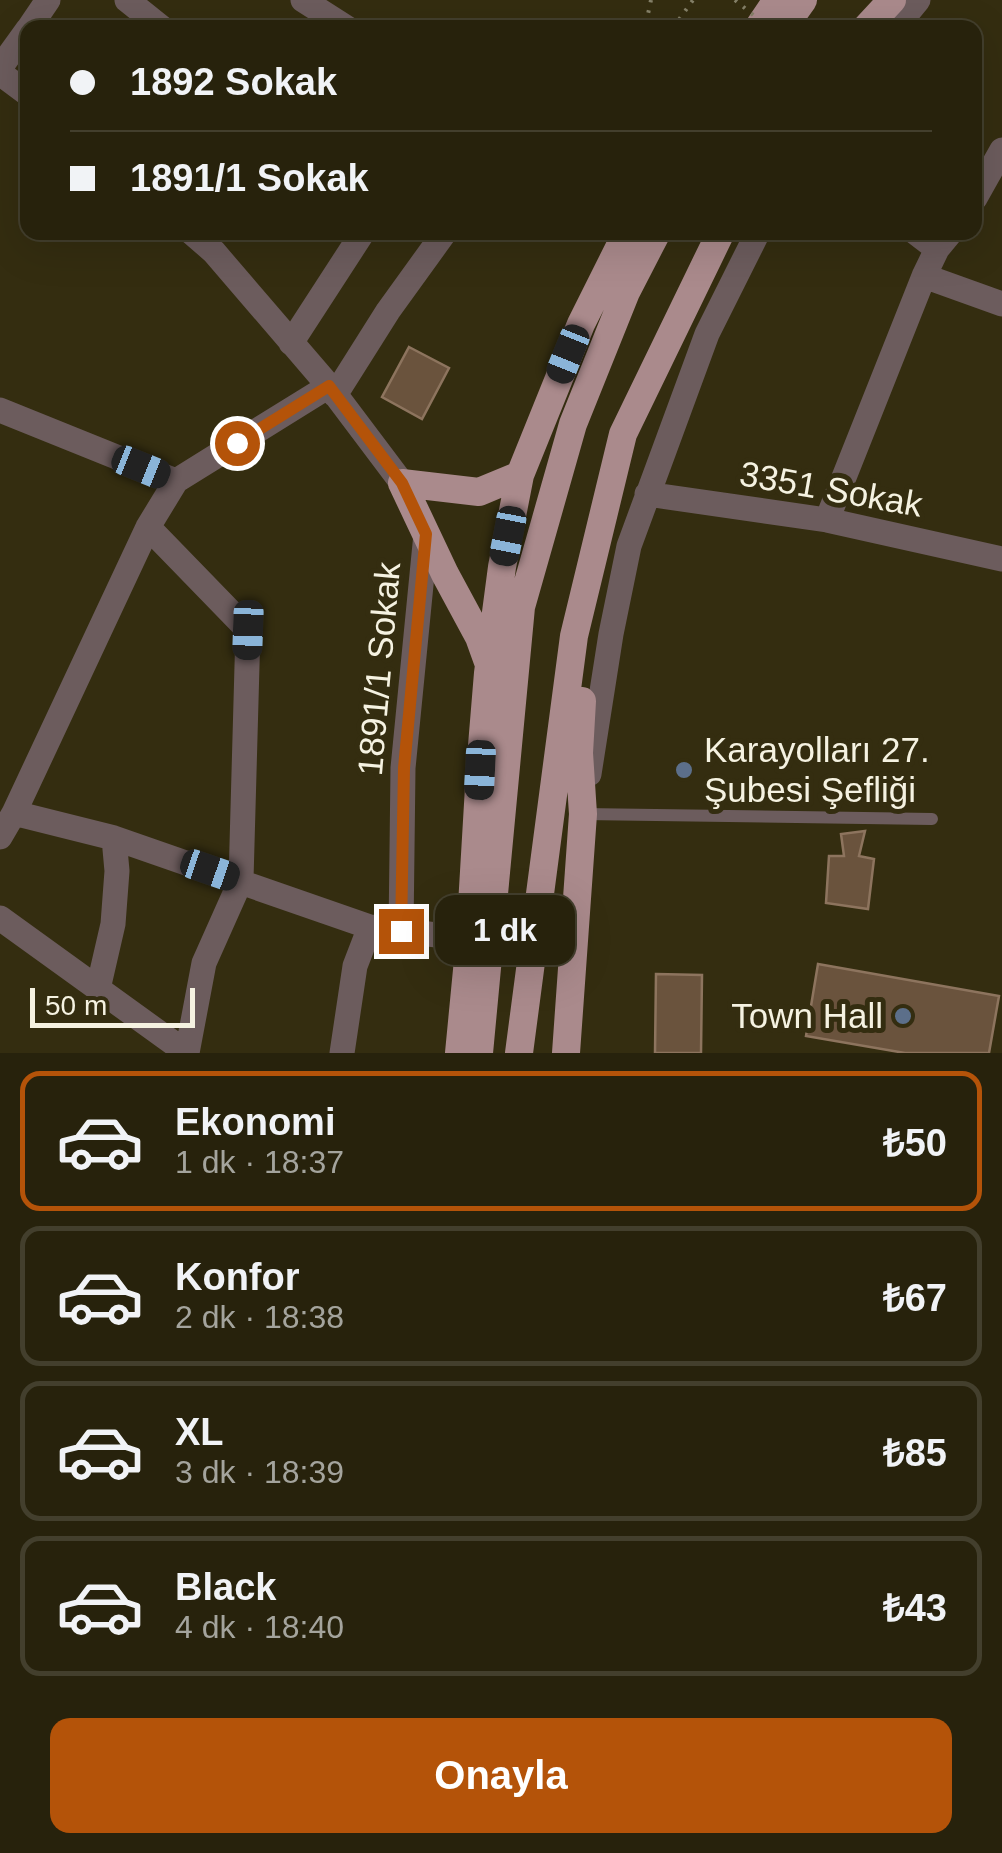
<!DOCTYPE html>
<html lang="tr">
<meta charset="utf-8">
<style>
:root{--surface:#27220c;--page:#2f2a15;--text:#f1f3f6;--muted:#a4a49d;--line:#433f2d;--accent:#b45309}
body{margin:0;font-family:Arial,sans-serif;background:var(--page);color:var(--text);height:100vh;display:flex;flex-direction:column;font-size:38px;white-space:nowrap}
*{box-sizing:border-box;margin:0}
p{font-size:32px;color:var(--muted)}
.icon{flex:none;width:55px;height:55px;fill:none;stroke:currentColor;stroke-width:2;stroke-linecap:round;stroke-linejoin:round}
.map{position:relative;height:1053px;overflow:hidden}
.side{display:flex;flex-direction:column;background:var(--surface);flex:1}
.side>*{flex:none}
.top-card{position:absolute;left:20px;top:20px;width:962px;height:220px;border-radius:20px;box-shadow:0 10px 40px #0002,0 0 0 2px var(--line);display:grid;align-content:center;height:220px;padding:0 50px;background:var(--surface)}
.scale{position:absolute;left:30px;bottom:25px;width:165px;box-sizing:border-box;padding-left:10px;border:5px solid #f5f2e1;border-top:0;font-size:28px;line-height:35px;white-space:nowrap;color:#f5f2e1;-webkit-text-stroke:8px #342d10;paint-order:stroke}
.end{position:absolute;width:45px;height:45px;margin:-22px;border:12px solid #b45309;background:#fff;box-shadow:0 0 0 5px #fff}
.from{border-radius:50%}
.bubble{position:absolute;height:70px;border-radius:20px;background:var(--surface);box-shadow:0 10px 40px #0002,0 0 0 2px var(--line);font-size:32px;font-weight:700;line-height:70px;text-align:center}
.car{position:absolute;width:30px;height:60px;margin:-30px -15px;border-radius:12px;box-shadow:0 0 8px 2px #0007;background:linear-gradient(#222 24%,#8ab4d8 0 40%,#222 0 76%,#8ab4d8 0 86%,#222 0)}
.top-card b{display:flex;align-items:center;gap:35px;height:95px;font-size:38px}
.top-card b+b{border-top:2px solid var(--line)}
.top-card i{width:25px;height:25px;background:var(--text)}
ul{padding:18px 0 0;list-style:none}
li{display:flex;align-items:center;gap:30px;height:140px;margin:0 20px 15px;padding:0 30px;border:5px solid var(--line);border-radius:20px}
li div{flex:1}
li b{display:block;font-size:38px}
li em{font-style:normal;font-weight:700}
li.current{border-color:var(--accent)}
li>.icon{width:90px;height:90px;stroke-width:1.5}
.primary-button{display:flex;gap:20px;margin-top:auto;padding:20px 50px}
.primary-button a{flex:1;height:115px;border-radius:20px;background:var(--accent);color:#fff;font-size:40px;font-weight:700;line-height:115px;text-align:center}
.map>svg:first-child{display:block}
.building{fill:#6a533d;stroke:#8d745e;stroke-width:2.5}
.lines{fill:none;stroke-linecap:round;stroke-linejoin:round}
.path{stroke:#858068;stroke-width:4;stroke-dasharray:2.5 8;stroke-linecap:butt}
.service{stroke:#6c5c5d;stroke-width:12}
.minor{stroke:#6c5c5d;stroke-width:25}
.primary{stroke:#aa8a8c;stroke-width:28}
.path-bridge{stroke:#858068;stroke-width:4;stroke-dasharray:2.5 8;stroke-linecap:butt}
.route{stroke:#b45309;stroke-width:12}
.service-dot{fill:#5c6f8a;stroke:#342d10;stroke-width:4}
.labels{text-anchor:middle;stroke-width:10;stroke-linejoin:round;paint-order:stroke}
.street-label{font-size:35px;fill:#f5f2e1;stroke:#342d10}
.poi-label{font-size:35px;fill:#f5f2e1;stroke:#342d10;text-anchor:start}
</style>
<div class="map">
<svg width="1002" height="1053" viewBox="0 0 1002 1053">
<rect width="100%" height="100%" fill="#342d10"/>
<!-- building -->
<path class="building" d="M 409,347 L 449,368 L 422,419 L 382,397 Z
M 865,831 L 859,856 L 874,859 L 868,909 L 826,903 L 829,856 L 844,856 L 841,834 Z
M 818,964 L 999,996 L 989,1053 L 905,1053 L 806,1036 Z
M 656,974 L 702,975 L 701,1053 L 655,1053 Z"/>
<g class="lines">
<!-- path -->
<path class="path" d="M 651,0 L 648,14 L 652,28
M 673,28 L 693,0"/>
<!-- service -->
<path class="service" d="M 583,814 L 932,819"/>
<!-- minor -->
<path class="minor" d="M 127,0 L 162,28
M 303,0 L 347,28
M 29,28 L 48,0
M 895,28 L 918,0
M 0,68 L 28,29
M 0,73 L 28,94
M 975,198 L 1002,150
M 191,232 L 214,252 L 329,386 L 402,483
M 915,232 L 937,249
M 924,276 L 1002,304
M 291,343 L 363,232
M 335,395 L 388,311 L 445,232
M 0,410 L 176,481
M 647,494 L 827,520 L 1002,559
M 827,520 L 924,276 L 937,249 L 951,232
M 148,527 L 248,630 L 241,880 L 204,963 L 187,1053
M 589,774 L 611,634 L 629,546 L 707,334 L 758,232
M 14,813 L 114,838 L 370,927 L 470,939
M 0,837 L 14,813 L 148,527 L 176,481 L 329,386
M 0,918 L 187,1053
M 401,931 L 403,768 L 426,534
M 98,989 L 113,924 L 117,871 L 114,838
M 342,1053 L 355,966 L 370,927"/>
<!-- primary -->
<path class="primary" d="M 758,28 L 777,0
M 783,28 L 803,0
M 866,28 L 892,0
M 402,483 L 445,574 L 479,637 L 488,662
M 402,483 L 479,492 L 520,475
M 459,1053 L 470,939 L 480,770 L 488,673 L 502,567 L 520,475 L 581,324 L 627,232
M 479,1053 L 521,607 L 573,424 L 626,292 L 657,232
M 519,1053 L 574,636 L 623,434 L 721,232
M 566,1053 L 583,814 L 579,753 L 582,701"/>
<!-- path-bridge -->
<path class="path-bridge" d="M 735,0 L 769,28"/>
</g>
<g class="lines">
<!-- route -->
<path class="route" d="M 237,443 L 329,386 L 402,483 L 426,534 L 404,768 L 401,931"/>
</g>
<!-- markers -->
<g class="service-dot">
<circle cx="684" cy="770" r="10"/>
<circle cx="903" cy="1016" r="10"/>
</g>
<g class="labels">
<!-- street labels -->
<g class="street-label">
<text transform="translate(831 489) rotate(10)" y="12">3351 Sokak</text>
<text transform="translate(379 669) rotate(-85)" y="12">1891/1 Sokak</text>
</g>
<!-- poi labels -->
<g class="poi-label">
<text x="704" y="762">Karayolları 27.<tspan x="704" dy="40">Şubesi Şefliği</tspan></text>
<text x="883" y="1028" text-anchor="end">Town Hall</text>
</g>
</g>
</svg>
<div class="scale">50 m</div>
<i class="end from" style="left:237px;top:443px"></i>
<i class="end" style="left:401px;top:931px"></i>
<div class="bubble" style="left:435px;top:895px;width:140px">1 dk</div>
<i class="car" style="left:568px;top:354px;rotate:202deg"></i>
<i class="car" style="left:141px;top:467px;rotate:112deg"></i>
<i class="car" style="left:508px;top:536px;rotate:191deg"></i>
<i class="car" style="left:248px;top:630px;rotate:182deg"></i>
<i class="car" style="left:480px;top:770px;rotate:183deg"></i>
<i class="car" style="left:210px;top:870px;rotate:109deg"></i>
<div class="top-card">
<b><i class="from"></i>1892 Sokak</b>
<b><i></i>1891/1 Sokak</b>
</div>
</div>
<section class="side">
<ul>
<li class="current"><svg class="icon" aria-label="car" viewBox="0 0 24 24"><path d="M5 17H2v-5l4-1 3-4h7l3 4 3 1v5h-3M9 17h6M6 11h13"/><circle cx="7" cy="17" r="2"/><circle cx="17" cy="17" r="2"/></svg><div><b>Ekonomi</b><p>1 dk · 18:37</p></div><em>₺50</em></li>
<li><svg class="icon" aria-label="car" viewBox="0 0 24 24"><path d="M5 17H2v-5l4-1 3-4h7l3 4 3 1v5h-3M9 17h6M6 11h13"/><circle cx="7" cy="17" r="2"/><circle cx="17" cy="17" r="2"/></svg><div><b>Konfor</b><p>2 dk · 18:38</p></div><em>₺67</em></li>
<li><svg class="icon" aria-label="car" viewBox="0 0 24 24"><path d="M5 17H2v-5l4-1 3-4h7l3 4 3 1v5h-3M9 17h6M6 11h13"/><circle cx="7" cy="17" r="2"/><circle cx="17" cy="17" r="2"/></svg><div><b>XL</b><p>3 dk · 18:39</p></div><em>₺85</em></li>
<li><svg class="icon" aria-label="car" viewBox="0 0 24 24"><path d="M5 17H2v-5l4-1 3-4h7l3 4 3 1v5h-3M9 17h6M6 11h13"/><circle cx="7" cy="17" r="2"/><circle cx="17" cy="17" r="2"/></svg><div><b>Black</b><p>4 dk · 18:40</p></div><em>₺43</em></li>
</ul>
<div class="primary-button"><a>Onayla</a></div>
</section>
